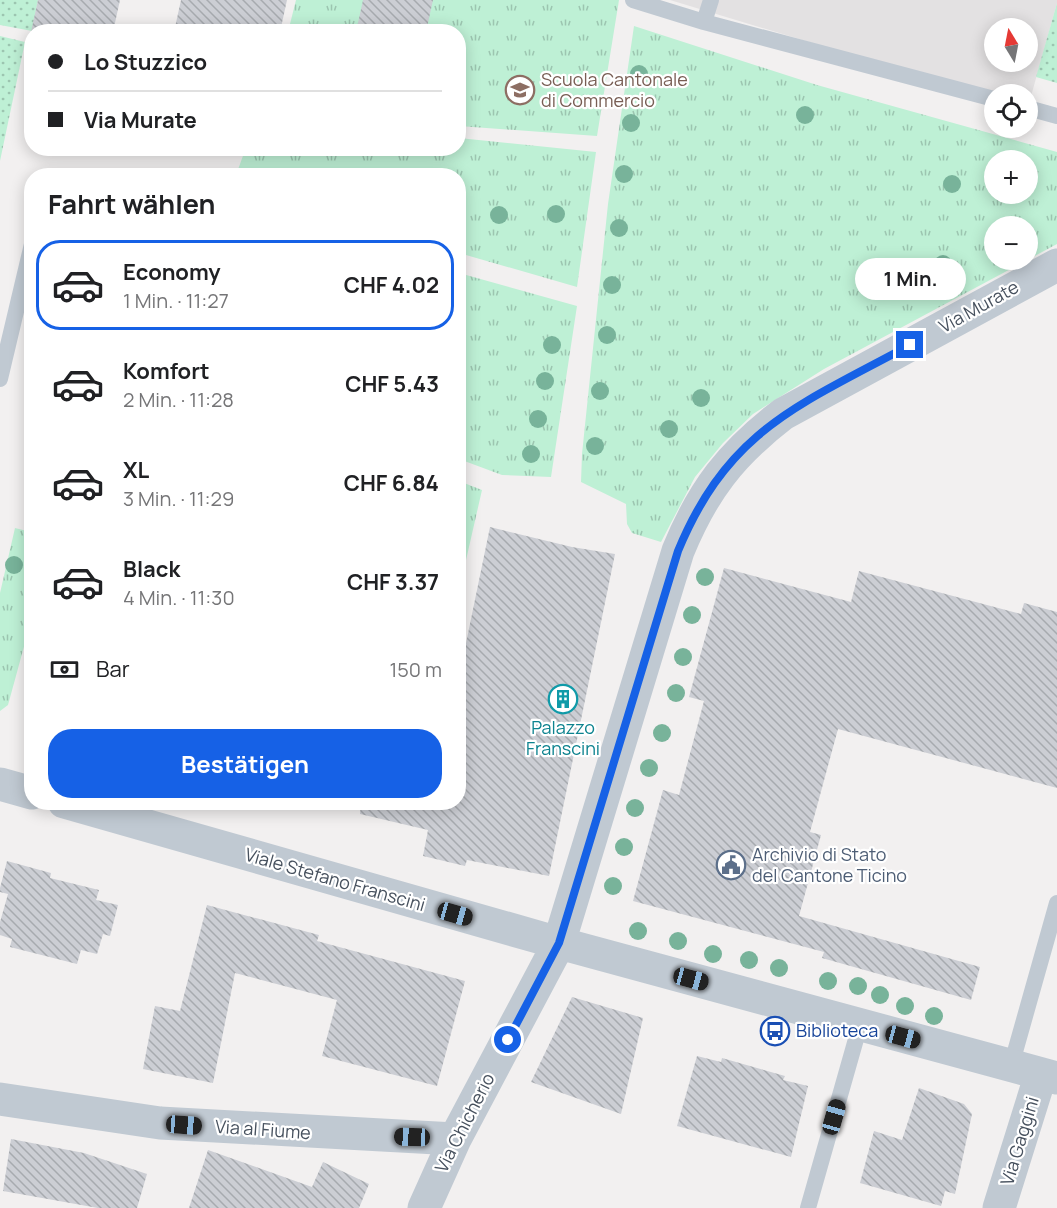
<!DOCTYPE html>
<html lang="de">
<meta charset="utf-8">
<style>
:root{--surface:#fff;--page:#f6f6f6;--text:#202124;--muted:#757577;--line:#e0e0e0;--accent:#1661e6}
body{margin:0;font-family:Manrope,sans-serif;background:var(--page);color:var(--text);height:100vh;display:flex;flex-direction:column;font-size:22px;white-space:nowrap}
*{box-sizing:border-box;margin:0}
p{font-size:20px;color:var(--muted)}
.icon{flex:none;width:33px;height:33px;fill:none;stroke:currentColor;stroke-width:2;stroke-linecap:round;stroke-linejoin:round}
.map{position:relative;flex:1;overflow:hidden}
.details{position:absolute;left:24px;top:168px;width:442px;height:642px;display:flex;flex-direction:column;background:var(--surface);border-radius:24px;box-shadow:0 3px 15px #0003}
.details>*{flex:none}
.guide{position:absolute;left:24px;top:24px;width:442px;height:132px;border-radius:24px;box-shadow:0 3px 15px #0003;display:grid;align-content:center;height:132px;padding:0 24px;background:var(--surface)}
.needle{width:39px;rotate:350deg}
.fabs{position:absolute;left:984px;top:18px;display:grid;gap:12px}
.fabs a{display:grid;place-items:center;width:54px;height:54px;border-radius:50%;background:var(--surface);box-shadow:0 3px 15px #0003;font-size:30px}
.end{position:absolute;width:27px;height:27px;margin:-14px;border:8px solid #1661e6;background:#fff;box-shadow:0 0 0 3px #fff}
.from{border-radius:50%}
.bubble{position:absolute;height:42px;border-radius:21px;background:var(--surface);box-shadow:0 3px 15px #0003;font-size:20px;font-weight:700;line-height:42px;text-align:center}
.car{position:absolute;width:18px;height:36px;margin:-18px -9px;border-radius:8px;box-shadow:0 0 4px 2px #0007;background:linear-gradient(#222 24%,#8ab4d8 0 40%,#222 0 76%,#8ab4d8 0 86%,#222 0)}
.guide b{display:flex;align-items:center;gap:21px;height:57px;font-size:22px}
.guide b+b{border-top:2px solid var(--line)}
.guide i{width:15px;height:15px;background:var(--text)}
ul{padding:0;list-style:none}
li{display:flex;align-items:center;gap:18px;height:90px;margin:0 12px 9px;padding:0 12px;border:3px solid transparent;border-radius:24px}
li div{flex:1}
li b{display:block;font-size:22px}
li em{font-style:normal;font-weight:700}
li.active{border-color:var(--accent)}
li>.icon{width:54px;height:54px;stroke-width:1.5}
h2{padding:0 24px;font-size:27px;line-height:72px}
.pay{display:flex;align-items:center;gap:15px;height:66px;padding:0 24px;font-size:22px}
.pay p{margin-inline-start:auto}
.primary-button{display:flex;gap:12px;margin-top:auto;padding:12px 24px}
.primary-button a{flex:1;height:69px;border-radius:24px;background:var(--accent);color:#fff;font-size:24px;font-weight:700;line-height:69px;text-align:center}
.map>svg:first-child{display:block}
.education{fill:#e3e1e2;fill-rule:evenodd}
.grass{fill:url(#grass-dots)}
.park{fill:url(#park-tufts);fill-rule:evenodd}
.building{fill:url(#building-back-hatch)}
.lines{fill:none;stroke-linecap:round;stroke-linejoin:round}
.lane{stroke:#c0c9d2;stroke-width:16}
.street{stroke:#c0c9d2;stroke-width:33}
.tree{fill:#78b39a}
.route{stroke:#1661e6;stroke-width:8}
.labels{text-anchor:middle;stroke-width:4.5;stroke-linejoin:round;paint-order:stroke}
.education-label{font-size:18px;fill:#785e54;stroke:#fff;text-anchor:start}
.street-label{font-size:18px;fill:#47515e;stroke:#fff}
.culture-label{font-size:18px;fill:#0d838f;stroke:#fff}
.service-label{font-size:18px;fill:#4e5e75;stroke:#fff;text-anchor:start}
.transit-label{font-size:18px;fill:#164399;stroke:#fff;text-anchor:start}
</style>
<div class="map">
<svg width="1057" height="1208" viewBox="0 0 1057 1208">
<defs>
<pattern id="grass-dots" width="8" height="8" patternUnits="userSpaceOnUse" patternTransform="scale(1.5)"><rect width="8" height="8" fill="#bef0d5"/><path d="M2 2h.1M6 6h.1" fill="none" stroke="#9cc5b0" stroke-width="1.8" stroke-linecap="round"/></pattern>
<pattern id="park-tufts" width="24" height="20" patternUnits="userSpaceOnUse" patternTransform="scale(1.5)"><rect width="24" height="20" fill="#bef0d5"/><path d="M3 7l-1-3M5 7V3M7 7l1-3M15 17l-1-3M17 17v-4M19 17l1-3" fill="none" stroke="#9cc5b0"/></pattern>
<pattern id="building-back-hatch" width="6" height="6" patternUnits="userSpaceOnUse" patternTransform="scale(1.5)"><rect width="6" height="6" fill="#ccced4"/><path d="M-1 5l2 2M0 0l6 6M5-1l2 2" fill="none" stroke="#a7aaaf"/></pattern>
</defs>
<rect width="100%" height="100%" fill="#f2f0f0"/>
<!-- education -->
<path class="education" d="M 670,0 L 1057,0 L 1057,3 L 1028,107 L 1028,94 L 994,94 L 994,98 ZM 994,28 L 1028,28 L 1028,62 L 994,62 Z"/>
<!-- grass -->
<path class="grass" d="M 0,0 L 38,0 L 32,31 L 0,25 Z
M 1057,3 L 1057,83 L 1036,77 Z
M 0,36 L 25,42 L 0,161 Z"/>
<!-- park -->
<path class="park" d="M 296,0 L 619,0 L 597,136 L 459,126 L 459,32 L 288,32 Z
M 634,26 L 817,85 L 1057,152 L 1057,244 L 824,369 L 753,414 L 723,443 L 695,477 L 661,542 L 632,533 L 627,524 L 626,504 L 581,482 L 582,454 L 608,204 ZM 994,160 L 1028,160 L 1028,194 L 994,194 ZM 994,226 L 1028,226 L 1028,260 L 994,260 Z
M 459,138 L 596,152 L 577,287 L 459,253 L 459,176 L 236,175 L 244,153 L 263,152 L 264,149 L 459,148 Z
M 459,273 L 577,306 L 551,477 L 502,475 L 459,459 Z
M 459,481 L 482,490 L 461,582 L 459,581 Z
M 15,528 L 31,532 L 31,621 L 8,705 L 0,711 L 0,593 Z"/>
<!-- building -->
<path class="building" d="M 38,0 L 120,0 L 113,32 L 31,32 Z
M 181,0 L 287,0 L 280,32 L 174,32 Z
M 363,0 L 433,0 L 426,32 L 356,32 Z
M 490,527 L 572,547 L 615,554 L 549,876 L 467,860 L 465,866 L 423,856 L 428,830 L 360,814 L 361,802 L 459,802 L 459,646 L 465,648 Z
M 724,568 L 851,602 L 859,571 L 1021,614 L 1024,603 L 1057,612 L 1057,788 L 838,729 L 810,832 L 821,835 L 799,916 L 980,967 L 971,1000 L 822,958 L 824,952 L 633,901 L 663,790 L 679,795 L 704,701 L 689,697 Z
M 7,861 L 51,873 L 50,878 L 99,890 L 96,900 L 118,905 L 110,936 L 103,934 L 97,954 L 81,950 L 77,964 L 10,947 L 12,939 L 0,935 L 0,922 L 8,894 L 0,892 L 0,888 Z
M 207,905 L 319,935 L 317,941 L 465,981 L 437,1086 L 322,1056 L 337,1000 L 235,973 L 213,1083 L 143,1069 L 155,1006 L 180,1011 Z
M 572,997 L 643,1018 L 621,1114 L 531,1082 Z
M 697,1056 L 721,1062 L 722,1058 L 785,1076 L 783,1080 L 808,1086 L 791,1157 L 677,1126 Z
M 919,1088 L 964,1104 L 972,1114 L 955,1194 L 945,1191 L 941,1206 L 860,1183 L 874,1131 L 902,1140 Z
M 11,1139 L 84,1153 L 147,1174 L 137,1208 L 98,1208 L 3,1191 Z
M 208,1150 L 312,1187 L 323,1162 L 369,1184 L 359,1208 L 189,1208 Z"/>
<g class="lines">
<!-- lane -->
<path class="lane" d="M 633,0 L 704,22 L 994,99
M 704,22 L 711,0
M 1028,108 L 1057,116
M 0,379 L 32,244
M 1011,1066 L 1057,903
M 808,1208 L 860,1025"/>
<!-- street -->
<path class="street" d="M 0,784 L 32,793
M 64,802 L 559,943 L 1057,1078
M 0,1099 L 160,1123 L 455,1139
M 424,1208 L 455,1139 L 559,943 L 678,551 C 703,490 731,454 783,414 L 1057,265
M 999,1208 L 1041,1074"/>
</g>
<!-- trees -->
<g class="tree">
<circle cx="639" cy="74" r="9"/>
<circle cx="805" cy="115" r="9"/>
<circle cx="631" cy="123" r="9"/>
<circle cx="624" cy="174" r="9"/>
<circle cx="952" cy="184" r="9"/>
<circle cx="556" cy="214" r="9"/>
<circle cx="499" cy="215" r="9"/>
<circle cx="619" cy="228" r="9"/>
<circle cx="943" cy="264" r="9"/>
<circle cx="893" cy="271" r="9"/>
<circle cx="612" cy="285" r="9"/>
<circle cx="607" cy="335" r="9"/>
<circle cx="552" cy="345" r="9"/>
<circle cx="545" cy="381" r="9"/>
<circle cx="600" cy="391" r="9"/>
<circle cx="701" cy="398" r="9"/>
<circle cx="538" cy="419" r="9"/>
<circle cx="669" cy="429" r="9"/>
<circle cx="595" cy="446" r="9"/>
<circle cx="531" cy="454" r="9"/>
<circle cx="14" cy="565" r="9"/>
<circle cx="705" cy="577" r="9"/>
<circle cx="692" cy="615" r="9"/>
<circle cx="683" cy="657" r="9"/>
<circle cx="676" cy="693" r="9"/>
<circle cx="662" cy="733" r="9"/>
<circle cx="649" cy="768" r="9"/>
<circle cx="635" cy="808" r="9"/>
<circle cx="624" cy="847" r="9"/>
<circle cx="613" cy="886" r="9"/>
<circle cx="638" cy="931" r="9"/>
<circle cx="678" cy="941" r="9"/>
<circle cx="713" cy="954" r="9"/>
<circle cx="749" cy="960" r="9"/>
<circle cx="779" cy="968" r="9"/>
<circle cx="828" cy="981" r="9"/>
<circle cx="858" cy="986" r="9"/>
<circle cx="880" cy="995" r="9"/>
<circle cx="905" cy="1006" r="9"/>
<circle cx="934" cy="1016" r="9"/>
</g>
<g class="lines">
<!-- route -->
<path class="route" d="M 508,1040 L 559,943 L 678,551 C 729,428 800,405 910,345"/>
</g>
<!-- icons -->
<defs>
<g id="school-ring" transform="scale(1.5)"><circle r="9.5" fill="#fff" stroke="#8d6e63" stroke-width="1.5"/><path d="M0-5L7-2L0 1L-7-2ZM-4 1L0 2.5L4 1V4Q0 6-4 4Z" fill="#8d6e63"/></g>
<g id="building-ring" transform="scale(1.5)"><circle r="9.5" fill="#fff" stroke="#0f9aa8" stroke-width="1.5"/><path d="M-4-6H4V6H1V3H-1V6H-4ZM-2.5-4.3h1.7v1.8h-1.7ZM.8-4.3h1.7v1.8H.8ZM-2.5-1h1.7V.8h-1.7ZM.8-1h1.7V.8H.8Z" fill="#0f9aa8"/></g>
<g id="civic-ring" transform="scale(1.5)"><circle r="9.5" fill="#fff" stroke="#5c6f8a" stroke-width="1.5"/><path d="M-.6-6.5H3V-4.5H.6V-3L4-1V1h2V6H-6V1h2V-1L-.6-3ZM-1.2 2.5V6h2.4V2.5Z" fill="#5c6f8a"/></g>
<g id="bus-ring" transform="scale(1.5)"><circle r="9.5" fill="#fff" stroke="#1a4fb4" stroke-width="1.5"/><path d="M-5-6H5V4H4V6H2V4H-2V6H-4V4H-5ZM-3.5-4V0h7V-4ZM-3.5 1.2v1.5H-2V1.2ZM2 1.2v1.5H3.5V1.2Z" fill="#1a4fb4"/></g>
</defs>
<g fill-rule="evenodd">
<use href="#school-ring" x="520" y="90"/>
<use href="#building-ring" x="563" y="699"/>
<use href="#civic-ring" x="731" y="865"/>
<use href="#bus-ring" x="775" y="1031"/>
</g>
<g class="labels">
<!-- education labels -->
<g class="education-label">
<text x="541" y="86">Scuola Cantonale<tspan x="541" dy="21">di Commercio</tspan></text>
</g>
<!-- street labels -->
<g class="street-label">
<text transform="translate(979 307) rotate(-29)" y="6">Via Murate</text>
<text transform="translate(335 880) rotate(16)" y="6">Viale Stefano Franscini</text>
<text transform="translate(465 1123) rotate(-63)" y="6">Via Chicherio</text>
<text transform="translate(263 1130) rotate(4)" y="6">Via al Fiume</text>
<text transform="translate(1020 1141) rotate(-73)" y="6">Via Gaggini</text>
</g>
<!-- culture labels -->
<g class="culture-label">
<text x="563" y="734">Palazzo<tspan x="563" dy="21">Franscini</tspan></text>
</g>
<!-- service labels -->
<g class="service-label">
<text x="752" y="861">Archivio di Stato<tspan x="752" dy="21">del Cantone Ticino</tspan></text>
</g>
<!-- transit labels -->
<g class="transit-label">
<text x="796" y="1037">Biblioteca</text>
</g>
</g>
</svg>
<div class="fabs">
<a><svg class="needle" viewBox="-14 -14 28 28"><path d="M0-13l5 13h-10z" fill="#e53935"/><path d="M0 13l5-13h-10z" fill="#757577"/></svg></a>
<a><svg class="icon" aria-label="locate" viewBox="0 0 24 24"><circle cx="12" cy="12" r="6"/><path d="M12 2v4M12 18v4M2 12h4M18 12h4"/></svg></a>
<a>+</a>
<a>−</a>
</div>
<i class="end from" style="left:508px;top:1040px"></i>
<i class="end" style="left:910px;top:345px"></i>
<div class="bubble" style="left:855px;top:258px;width:111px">1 Min.</div>
<i class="car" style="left:455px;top:914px;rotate:106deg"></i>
<i class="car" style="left:691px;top:979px;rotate:105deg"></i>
<i class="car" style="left:903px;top:1037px;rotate:105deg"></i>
<i class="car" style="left:834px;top:1117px;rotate:16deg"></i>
<i class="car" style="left:184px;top:1125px;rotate:94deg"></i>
<i class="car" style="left:412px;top:1137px;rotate:272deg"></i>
<div class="guide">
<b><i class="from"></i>Lo Stuzzico</b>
<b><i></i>Via Murate</b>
</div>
<section class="details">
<h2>Fahrt wählen</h2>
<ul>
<li class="active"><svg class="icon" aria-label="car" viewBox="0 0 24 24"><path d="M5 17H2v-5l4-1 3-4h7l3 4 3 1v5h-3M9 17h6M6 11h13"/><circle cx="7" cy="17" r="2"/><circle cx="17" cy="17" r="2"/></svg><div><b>Economy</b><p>1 Min. · 11:27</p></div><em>CHF 4.02</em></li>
<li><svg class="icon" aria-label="car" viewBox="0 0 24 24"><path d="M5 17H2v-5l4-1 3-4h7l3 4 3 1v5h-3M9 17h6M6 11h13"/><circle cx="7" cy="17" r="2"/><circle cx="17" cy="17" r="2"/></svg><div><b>Komfort</b><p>2 Min. · 11:28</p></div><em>CHF 5.43</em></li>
<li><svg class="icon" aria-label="car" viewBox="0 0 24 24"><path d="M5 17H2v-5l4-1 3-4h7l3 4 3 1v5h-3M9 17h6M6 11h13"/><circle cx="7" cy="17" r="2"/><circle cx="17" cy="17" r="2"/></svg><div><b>XL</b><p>3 Min. · 11:29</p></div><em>CHF 6.84</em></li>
<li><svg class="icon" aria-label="car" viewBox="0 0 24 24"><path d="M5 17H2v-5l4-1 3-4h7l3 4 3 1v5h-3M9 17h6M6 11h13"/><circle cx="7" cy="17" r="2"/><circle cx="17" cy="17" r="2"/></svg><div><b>Black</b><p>4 Min. · 11:30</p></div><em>CHF 3.37</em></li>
</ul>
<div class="pay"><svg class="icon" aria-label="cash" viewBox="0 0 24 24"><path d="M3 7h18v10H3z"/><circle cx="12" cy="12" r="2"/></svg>Bar<p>150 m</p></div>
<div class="primary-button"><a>Bestätigen</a></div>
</section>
</div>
